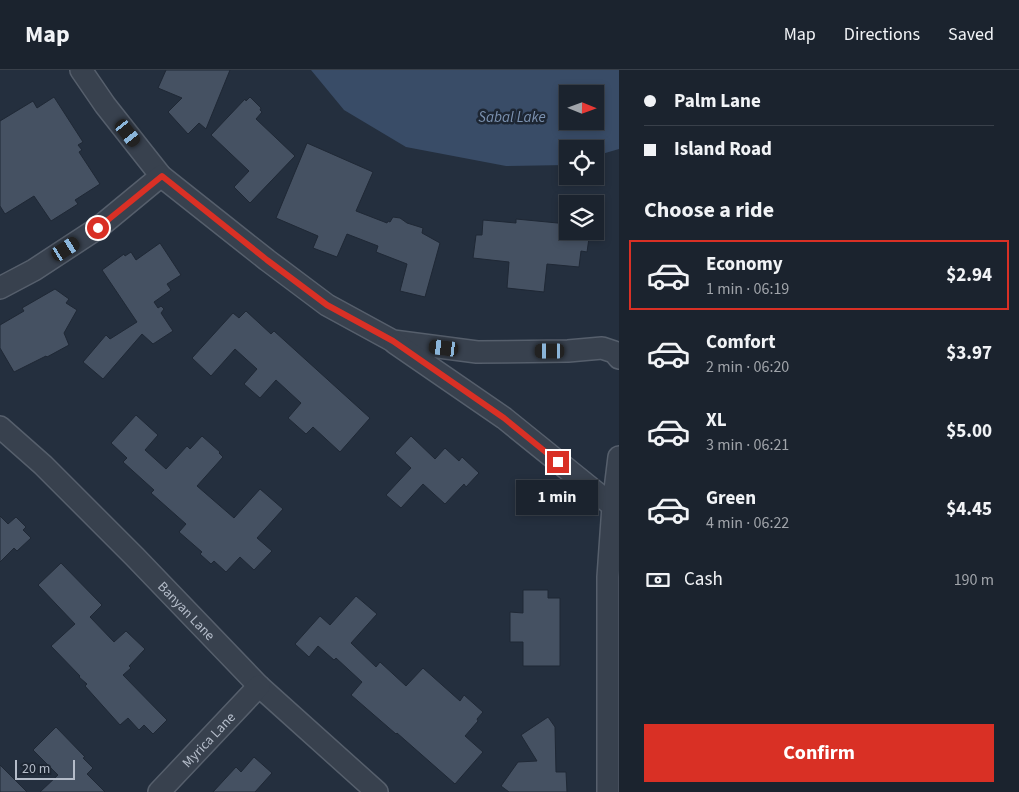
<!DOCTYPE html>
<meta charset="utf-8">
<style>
:root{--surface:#1b232e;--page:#242b36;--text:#f1f3f6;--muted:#a0a4aa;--line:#39404a;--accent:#d93025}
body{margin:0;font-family:"Source Sans 3",sans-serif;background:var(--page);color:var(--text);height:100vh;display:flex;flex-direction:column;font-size:19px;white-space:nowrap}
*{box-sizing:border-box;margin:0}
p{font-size:16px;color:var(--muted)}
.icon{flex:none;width:28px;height:28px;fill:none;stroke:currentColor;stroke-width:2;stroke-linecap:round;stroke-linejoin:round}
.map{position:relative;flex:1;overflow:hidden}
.side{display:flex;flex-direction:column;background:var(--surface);width:400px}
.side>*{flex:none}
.guide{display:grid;align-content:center;height:110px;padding:0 25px;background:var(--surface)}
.needle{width:32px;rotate:91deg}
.buttons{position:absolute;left:559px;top:15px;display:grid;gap:10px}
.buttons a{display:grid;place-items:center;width:45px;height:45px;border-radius:0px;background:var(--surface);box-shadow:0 2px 8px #0003,0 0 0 1px var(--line);font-size:25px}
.scale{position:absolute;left:15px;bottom:12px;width:60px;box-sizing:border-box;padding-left:5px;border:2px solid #b4bcc9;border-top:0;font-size:14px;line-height:18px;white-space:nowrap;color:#b4bcc9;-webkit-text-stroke:4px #1d2633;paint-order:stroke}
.end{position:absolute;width:22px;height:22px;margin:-11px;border:6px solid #d93025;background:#fff;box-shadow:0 0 0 2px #fff}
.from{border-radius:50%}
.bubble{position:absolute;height:35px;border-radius:0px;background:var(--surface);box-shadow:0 2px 8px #0003,0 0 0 1px var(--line);font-size:16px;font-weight:700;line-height:35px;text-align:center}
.car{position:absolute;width:15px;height:30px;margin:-15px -8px;border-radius:6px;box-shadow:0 0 4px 1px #0007;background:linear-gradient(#222 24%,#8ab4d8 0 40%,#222 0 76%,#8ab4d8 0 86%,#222 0)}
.guide b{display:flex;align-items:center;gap:18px;height:48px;font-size:19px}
.guide b+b{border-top:1px solid var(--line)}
.guide i{width:12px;height:12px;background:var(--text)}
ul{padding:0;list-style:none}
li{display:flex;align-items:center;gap:15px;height:70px;margin:0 10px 8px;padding:0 15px;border:2px solid transparent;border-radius:0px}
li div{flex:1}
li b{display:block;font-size:19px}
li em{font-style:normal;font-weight:700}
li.current{border-color:var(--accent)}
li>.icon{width:45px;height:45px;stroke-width:1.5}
h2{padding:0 25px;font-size:22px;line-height:60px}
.pay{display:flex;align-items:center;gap:12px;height:55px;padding:0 25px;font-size:19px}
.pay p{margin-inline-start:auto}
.primary-button{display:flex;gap:10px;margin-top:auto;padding:10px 25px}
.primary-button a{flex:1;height:58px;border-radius:0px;background:var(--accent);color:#fff;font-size:20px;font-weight:700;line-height:58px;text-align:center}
header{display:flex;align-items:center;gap:30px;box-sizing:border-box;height:70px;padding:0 25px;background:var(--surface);border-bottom:1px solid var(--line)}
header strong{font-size:24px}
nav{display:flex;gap:28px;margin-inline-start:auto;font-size:18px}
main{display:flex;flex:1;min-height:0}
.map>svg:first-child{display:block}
.water{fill:#394c67;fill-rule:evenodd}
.building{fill:#455162;stroke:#1f2835}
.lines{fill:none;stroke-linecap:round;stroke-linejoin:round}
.minor-casing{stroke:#565f6c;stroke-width:24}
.minor{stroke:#38414e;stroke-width:21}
.route{stroke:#d93025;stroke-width:6}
.labels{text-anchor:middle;stroke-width:5;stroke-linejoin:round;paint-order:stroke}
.street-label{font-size:14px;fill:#b4bcc9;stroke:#1d2633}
.water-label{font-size:15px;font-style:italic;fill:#7c92b1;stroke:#1d2633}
</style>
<header>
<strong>Map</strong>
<nav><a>Map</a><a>Directions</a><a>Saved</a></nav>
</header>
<main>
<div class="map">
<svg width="619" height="722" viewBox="0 0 619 722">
<rect width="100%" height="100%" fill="#242f3e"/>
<!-- water -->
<path class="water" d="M 311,0 L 619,0 L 619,79 L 595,86 L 595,79 L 568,79 L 567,95 L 506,96 L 406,77 L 344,40 ZM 568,24 L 595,24 L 595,51 L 568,51 Z"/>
<!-- building -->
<path class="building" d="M 166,0 L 230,0 L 206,59 L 199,53 L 188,64 L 168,42 L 182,28 L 158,18 Z
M 54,27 L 83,72 L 78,75 L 82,80 L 79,82 L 100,114 L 75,130 L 78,134 L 51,151 L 34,126 L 5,144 L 0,136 L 0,51 L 33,31 L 37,38 Z
M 250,27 L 261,38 L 260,40 L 262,42 L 256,49 L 295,86 L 250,133 L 234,117 L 249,101 L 211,65 L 245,29 L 246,31 Z
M 307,73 L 373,102 L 356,141 L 387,153 L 388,151 L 390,152 L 393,147 L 400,148 L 407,153 L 423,158 L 422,163 L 440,173 L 425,227 L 400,221 L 407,194 L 376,182 L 378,176 L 347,164 L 337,187 L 313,178 L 318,166 L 276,148 Z
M 516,149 L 568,154 L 568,161 L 590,161 L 587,182 L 581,181 L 579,197 L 547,194 L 544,222 L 507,218 L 509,192 L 473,188 L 476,165 L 482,165 L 483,150 L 516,153 Z
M 160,173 L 181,205 L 167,214 L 171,220 L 154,232 L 158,238 L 161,236 L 164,239 L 161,243 L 173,261 L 153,274 L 142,264 L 103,309 L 83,292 L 106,265 L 110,269 L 137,252 L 102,200 L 124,184 L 125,186 L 131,182 L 136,190 Z
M 55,219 L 69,229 L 66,233 L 77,240 L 64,263 L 69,275 L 47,287 L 46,286 L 14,302 L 0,278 L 0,255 L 24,241 L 22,238 Z
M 246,241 L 271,264 L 274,261 L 370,348 L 340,382 L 313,357 L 306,364 L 288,348 L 301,333 L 276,310 L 260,328 L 244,314 L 257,299 L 235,279 L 211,306 L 192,288 L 233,243 L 239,248 Z
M 136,345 L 158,365 L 145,380 L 166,399 L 187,376 L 190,379 L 202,366 L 220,382 L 219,383 L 223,387 L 197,416 L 234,448 L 260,419 L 283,439 L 257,468 L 272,481 L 254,500 L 240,487 L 226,502 L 214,491 L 211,494 L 200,484 L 202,482 L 179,462 L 186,454 L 151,423 L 154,420 L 123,392 L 127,388 L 111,373 Z
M 411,366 L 435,389 L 445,378 L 459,391 L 462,387 L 479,403 L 466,417 L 464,414 L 445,434 L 423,414 L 401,438 L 386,425 L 411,398 L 395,383 Z
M 0,446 L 8,454 L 16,447 L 26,457 L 23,460 L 31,468 L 17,481 L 14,478 L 0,492 Z
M 61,493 L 102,535 L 90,547 L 114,572 L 126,561 L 145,579 L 129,596 L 131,598 L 123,605 L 167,650 L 153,664 L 144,655 L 139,660 L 128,648 L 120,655 L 85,616 L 87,614 L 79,607 L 80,606 L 51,576 L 75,554 L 38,515 Z
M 523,520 L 548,520 L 548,528 L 560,528 L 560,596 L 523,596 L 523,572 L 510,572 L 510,542 L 523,543 Z
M 356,526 L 377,544 L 351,573 L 376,597 L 380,592 L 406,616 L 423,598 L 460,631 L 464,625 L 483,642 L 477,649 L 478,651 L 465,666 L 483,682 L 455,714 L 397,663 L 396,664 L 351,625 L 362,612 L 336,588 L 334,590 L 318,576 L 309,587 L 295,574 L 320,546 L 330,555 Z
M 548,647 L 555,657 L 556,702 L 566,702 L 567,722 L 509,722 L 501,716 L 518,692 L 537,691 L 521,665 Z
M 56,657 L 85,687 L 83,688 L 93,698 L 87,704 L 105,722 L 40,722 L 58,705 L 33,680 Z
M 254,687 L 272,703 L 255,722 L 213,722 L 236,697 L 241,702 Z
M 0,695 L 27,722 L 0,722 Z"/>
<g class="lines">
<!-- minor casing -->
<g class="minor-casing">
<g id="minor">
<path d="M 81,0 L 105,35 L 161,106 L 267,190 L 327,235 L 393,271 L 477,282 L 568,281 L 602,278 L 614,282 L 619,288"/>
<path d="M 0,218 L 34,200 L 98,158 L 161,106"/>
<path d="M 395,273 L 504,348 L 613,436"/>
<path id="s1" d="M 0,357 L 43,395 L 135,487 L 259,616 L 377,722"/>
<path id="s2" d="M 159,722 L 259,616"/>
<path d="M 608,722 L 608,507 L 613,436 L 619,387"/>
</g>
</g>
<!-- minor -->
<use href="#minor" class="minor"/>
</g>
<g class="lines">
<!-- route -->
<path class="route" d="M 98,158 L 162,106 L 267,190 L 327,235 L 393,271 L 504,348 L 558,392"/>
</g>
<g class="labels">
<!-- street labels -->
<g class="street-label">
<text dy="5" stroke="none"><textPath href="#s1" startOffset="262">Banyan Lane</textPath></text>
<text dy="5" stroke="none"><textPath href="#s2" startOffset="72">Myrica Lane</textPath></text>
</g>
<!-- water labels -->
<g class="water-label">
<text x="512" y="52">Sabal Lake</text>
</g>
</g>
</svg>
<div class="buttons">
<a><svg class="needle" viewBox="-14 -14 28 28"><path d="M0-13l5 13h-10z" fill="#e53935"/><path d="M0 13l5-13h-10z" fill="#a0a4aa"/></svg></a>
<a><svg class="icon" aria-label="locate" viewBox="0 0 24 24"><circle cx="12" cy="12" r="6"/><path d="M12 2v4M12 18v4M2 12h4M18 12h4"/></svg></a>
<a><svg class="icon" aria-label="layers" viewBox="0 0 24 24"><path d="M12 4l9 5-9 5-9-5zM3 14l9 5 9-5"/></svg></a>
</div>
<div class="scale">20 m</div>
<i class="end from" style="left:98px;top:158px"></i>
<i class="end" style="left:558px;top:392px"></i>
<div class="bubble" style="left:516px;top:410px;width:82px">1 min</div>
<i class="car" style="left:128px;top:63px;rotate:142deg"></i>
<i class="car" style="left:66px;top:179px;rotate:57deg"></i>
<i class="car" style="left:444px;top:278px;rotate:277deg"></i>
<i class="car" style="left:550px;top:281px;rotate:270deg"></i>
</div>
<section class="side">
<div class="guide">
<b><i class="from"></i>Palm Lane</b>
<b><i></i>Island Road</b>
</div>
<h2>Choose a ride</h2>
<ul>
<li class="current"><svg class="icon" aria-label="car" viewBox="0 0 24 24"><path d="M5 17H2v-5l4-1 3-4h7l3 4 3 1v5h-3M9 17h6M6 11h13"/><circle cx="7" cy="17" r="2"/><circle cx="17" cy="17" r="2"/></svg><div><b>Economy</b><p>1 min · 06:19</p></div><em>$2.94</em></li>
<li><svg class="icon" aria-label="car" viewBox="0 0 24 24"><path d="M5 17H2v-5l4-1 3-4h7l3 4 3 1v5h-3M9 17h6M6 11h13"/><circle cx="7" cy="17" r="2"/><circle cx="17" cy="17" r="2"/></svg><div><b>Comfort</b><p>2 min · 06:20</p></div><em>$3.97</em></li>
<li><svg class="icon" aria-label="car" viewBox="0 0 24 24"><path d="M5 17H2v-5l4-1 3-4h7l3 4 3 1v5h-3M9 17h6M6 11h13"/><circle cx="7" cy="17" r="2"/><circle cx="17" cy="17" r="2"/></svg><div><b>XL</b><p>3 min · 06:21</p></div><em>$5.00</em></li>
<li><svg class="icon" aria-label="car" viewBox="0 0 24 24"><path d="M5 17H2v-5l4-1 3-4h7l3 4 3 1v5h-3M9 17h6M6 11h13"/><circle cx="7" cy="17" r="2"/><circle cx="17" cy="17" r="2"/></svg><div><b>Green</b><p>4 min · 06:22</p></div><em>$4.45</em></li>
</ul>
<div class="pay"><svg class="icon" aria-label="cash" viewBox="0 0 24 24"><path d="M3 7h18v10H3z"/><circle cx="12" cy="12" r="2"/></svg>Cash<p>190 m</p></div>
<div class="primary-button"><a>Confirm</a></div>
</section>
</main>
